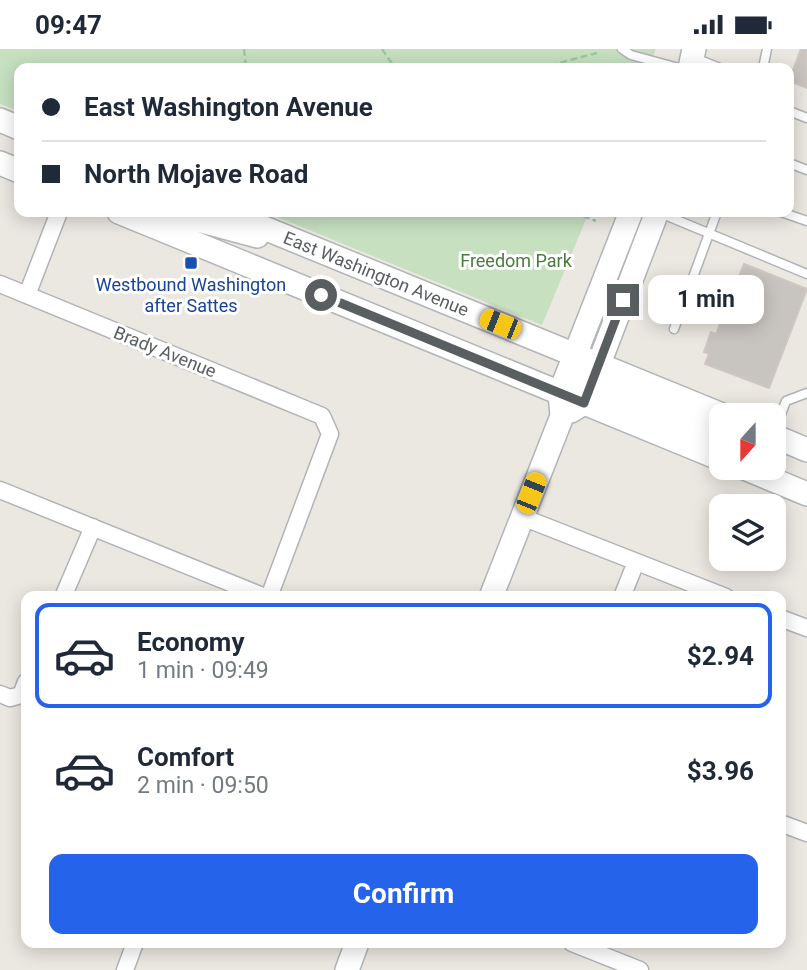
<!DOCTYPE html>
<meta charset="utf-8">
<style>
:root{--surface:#fff;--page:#f6f6f7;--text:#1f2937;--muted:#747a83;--line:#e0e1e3;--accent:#2563eb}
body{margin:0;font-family:Roboto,sans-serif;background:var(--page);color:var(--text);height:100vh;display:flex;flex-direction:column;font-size:26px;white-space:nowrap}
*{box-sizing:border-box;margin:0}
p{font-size:23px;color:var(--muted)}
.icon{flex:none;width:38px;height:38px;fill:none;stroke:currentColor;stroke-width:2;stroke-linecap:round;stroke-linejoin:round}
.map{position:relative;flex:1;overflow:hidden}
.side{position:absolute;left:21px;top:542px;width:765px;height:357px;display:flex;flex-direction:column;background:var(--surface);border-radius:14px;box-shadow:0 4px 18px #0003}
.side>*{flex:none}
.top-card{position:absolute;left:14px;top:14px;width:780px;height:154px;border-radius:14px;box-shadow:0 4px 18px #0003;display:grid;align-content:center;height:154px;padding:0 28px;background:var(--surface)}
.needle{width:46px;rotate:201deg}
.buttons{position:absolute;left:709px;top:354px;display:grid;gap:14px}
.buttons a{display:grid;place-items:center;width:77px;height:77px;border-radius:14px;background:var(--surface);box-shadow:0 4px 18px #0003;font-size:35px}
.end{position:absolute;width:32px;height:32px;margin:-16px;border:9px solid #595e60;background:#fff;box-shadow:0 0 0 4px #fff}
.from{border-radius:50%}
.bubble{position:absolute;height:49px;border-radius:14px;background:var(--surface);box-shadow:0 4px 18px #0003;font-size:23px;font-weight:700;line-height:49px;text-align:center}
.car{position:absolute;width:21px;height:42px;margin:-21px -10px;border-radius:9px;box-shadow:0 0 5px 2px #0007;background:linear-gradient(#f5c518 24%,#345 0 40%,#f5c518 0 76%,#345 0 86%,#f5c518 0)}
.top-card b{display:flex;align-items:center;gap:24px;height:66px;font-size:26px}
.top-card b+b{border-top:2px solid var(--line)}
.top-card i{width:18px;height:18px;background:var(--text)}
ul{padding:12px 0 0;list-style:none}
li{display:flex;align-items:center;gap:21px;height:105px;margin:0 14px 10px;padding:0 14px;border:4px solid transparent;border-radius:14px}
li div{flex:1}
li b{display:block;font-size:26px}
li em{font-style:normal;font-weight:700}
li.active{border-color:var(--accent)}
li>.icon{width:63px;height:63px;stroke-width:1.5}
.cta{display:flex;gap:14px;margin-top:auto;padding:14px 28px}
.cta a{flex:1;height:80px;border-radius:14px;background:var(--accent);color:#fff;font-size:28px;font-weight:700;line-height:80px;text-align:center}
.status{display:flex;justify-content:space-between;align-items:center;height:49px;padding:0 35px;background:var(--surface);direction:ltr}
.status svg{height:19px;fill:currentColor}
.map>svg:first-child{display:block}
.green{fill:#c6e0c0}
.building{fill:#c8c4c0;stroke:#cfc7c0;stroke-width:2}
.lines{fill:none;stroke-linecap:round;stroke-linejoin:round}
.lane-casing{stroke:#b1b4b7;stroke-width:11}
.street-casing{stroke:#b1b4b7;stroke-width:19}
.secondary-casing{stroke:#b0b5b7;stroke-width:26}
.path{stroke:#9ec7a1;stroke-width:2.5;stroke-dasharray:7 3.5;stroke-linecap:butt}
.lane{stroke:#fff;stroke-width:8}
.street{stroke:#fff;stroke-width:16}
.secondary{stroke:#fff;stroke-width:23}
.route{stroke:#595e60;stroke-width:9}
.transit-dot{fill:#1a4fb4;stroke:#fff;stroke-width:2.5}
.labels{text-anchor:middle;stroke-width:6;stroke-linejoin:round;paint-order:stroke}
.park-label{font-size:18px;fill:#467c3c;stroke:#fff}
.street-label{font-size:18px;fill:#595e60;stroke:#fff}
.transit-label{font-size:18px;fill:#164399;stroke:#fff}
</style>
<div class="status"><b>09:47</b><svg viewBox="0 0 49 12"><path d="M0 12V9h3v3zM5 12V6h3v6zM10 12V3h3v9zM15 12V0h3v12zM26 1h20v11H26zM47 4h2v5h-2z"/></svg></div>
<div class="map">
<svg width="807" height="921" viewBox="0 0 807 921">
<rect width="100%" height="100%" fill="#ebe7e1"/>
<!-- green -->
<path class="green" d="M 0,0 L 656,0 L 648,19 L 19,19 L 19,62 L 0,55 Z
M 265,163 L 589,163 L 542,276 Z"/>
<!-- building -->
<path class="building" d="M 801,0 L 807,0 L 807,39 L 789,32 Z
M 744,215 L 807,240 L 769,339 L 705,315 L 709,305 L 704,303 L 711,283 L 716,285 Z"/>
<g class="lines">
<!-- lane casing -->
<g class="lane-casing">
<path id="lane" d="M 622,0 L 631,6 L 679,19
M 695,9 L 720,19
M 763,19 L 767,0
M 789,62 L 807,69
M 789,114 L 807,121
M 781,163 L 807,172
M 660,164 L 807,225
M 674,280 L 717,163
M 774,384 L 786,352 L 807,344"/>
</g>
<!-- street casing -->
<g class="street-casing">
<path id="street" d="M 0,235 L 322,367 L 330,385 L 269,548
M 27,246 L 59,163
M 0,441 L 265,548
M 522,468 L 726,548
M 63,548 L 93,478
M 622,548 L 636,513
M 780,569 L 807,579
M 0,645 L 10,649 L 21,646 L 26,633
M 780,774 L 807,784
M 572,894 L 640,921
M 125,921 L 135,894"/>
</g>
<!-- secondary casing -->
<g class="secondary-casing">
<path id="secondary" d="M 690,19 L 694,0
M 0,71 L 19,79
M 0,114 L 19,122
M 119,163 L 721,410
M 168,163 L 257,187
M 225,163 L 722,366
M 578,331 L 721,389
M 571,362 L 584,354 L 657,163
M 774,387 L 807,401
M 742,418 L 807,445
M 491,548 L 562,367 L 560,344 L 631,163
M 347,921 L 357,894"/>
</g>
<!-- path -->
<path class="path" d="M 244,0 L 246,19
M 382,0 L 395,19
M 540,19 L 597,4
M 573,163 L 596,172"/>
<!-- lane -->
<use href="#lane" class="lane"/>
<!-- street -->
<use href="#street" class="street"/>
<!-- secondary -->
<use href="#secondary" class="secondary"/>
</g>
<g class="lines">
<!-- route -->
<path class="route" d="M 321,246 L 584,354 L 623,251"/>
</g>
<!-- markers -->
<rect class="transit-dot" x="184" y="207" width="14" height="14" rx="3.5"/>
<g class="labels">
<!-- park labels -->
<g class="park-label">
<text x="516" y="218">Freedom Park</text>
</g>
<!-- street labels -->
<g class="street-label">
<text transform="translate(376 225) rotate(22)" y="6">East Washington Avenue</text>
<text transform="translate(165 303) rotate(22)" y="6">Brady Avenue</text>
</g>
<!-- transit labels -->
<g class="transit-label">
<text x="191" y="242">Westbound Washington<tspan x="191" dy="21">after Sattes</tspan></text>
</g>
</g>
</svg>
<div class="buttons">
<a><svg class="needle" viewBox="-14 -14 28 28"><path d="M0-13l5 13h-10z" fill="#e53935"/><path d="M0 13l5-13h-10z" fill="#747a83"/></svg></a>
<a><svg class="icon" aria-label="layers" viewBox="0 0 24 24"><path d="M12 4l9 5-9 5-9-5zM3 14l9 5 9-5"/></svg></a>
</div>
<i class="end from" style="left:321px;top:246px"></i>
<i class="end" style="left:623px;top:251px"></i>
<div class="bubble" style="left:648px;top:226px;width:116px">1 min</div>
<i class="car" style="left:500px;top:275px;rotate:292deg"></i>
<i class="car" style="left:531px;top:444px;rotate:22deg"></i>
<div class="top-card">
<b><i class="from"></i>East Washington Avenue</b>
<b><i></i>North Mojave Road</b>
</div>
<section class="side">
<ul>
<li class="active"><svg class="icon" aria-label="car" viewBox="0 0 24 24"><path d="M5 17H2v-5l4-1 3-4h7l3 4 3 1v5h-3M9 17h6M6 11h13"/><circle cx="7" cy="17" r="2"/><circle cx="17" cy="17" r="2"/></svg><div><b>Economy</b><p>1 min · 09:49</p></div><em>$2.94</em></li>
<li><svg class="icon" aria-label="car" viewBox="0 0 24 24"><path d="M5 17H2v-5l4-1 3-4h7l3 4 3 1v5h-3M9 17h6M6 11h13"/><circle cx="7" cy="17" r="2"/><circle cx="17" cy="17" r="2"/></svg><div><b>Comfort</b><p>2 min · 09:50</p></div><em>$3.96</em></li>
</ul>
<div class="cta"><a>Confirm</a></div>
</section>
</div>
